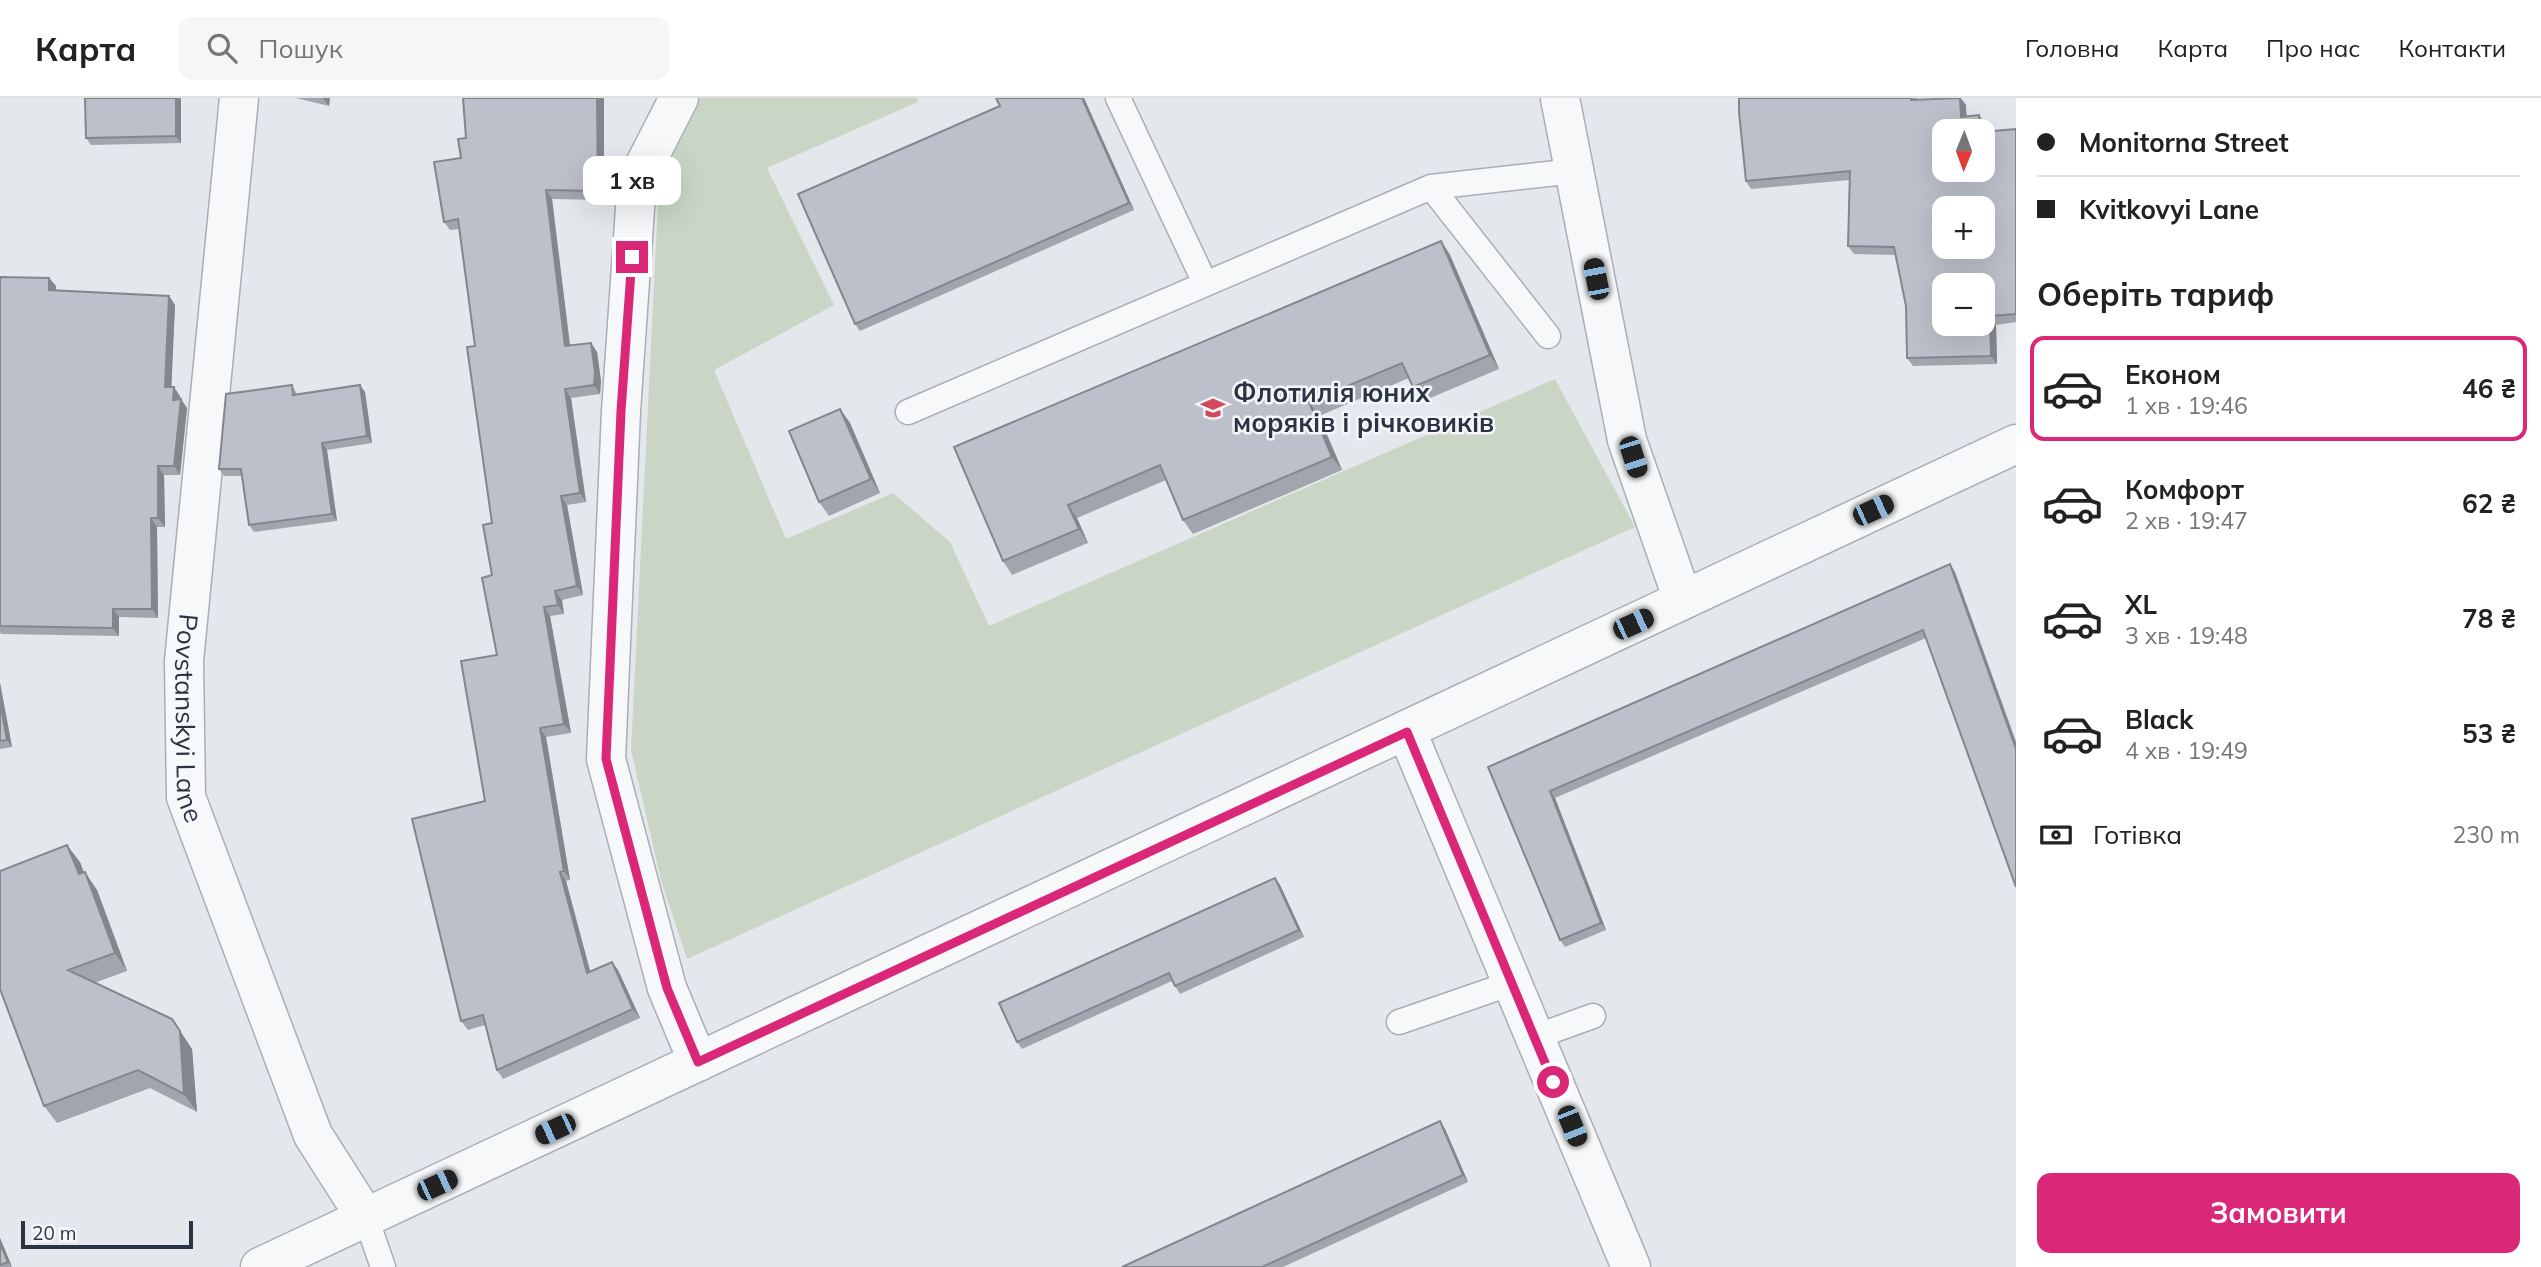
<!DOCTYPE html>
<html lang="uk">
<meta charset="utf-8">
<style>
:root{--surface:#fff;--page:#f6f6f6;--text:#222;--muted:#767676;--line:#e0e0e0;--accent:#db2777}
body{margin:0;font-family:Mulish,sans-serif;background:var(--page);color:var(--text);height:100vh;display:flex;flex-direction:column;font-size:26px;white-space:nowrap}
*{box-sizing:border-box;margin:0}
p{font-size:23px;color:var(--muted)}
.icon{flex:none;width:38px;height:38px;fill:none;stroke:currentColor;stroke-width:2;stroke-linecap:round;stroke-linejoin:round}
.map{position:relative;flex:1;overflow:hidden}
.sheet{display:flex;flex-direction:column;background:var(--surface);width:525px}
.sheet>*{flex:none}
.guide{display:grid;align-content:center;height:154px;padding:0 21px;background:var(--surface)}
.needle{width:46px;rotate:181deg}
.buttons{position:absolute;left:1932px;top:21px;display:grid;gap:14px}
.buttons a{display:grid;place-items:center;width:63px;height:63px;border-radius:14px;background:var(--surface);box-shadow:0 7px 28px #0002;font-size:35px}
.scale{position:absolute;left:21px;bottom:18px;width:172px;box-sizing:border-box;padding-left:7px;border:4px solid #2b3445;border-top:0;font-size:19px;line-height:24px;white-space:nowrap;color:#2b3445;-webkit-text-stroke:5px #f4f6f9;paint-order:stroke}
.end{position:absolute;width:32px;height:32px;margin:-16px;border:9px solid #db2777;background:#fff;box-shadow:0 0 0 4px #fff}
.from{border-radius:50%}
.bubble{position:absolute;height:49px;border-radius:14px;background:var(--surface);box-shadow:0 7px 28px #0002;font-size:23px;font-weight:700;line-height:49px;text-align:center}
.car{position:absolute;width:21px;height:42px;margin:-21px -10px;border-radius:9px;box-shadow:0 0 5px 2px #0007;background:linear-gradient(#222 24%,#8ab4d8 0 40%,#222 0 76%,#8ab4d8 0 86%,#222 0)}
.guide b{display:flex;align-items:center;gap:24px;height:66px;font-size:26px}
.guide b+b{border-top:2px solid var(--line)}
.guide i{width:18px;height:18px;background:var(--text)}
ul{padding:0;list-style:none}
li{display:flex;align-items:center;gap:21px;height:105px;margin:0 14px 10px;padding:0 7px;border:4px solid transparent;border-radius:14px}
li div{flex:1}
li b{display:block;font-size:26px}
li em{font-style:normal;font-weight:700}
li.current{border-color:var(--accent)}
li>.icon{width:63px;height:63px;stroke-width:1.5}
h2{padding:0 21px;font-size:32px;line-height:84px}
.pay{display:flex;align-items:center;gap:18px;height:77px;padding:0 21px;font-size:26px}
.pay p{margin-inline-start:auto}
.primary-button{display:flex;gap:14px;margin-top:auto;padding:14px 21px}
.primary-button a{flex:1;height:80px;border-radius:14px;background:var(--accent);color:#fff;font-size:28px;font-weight:700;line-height:80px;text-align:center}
header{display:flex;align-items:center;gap:42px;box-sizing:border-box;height:98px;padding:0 35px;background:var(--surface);border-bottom:2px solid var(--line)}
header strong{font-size:33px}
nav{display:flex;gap:38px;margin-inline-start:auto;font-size:24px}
.search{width:490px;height:63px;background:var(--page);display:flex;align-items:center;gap:18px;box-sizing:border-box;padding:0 24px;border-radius:14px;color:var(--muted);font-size:26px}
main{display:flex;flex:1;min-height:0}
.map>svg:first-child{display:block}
.green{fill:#c9d6c5}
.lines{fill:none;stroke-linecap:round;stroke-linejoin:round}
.service-casing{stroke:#a9aeb7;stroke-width:27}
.minor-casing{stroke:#a9aeb7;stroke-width:41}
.tertiary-casing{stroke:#a9aeb7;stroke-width:41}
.service{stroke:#f7f8fa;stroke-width:24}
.minor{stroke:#f7f8fa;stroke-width:38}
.tertiary{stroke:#f7f8fa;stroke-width:38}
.wall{fill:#a1a5ae}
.shaded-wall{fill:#83868d}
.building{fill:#bbc0ca;stroke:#83868d;stroke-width:2;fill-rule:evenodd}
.route{stroke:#db2777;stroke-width:9}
.labels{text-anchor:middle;stroke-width:5;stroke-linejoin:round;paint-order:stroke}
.poi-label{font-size:26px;font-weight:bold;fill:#2b3445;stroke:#f4f6f9;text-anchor:start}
.street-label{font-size:26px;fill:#2b3445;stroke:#f4f6f9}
</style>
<header>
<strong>Карта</strong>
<div class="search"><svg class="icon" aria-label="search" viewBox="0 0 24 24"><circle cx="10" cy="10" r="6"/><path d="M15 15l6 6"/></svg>Пошук</div>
<nav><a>Головна</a><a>Карта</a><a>Про нас</a><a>Контакти</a></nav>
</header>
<main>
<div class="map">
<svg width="2016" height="1169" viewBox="0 0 2016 1169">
<rect width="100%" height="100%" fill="#e4e7ec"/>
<!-- green -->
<path class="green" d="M 699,0 L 917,0 L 918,4 L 767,70 L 834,207 L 714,272 L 786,441 L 893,395 L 950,444 L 989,528 L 1555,281 L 1635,429 L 687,861 L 662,786 L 631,652 L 659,85 Z"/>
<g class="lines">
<!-- service casing -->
<g class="service-casing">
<path id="service" d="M 1118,0 L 1205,185
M 1431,89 L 1575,73
M 908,314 L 1431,89 L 1548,238
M 1399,924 L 1512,885
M 1535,939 L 1593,918
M 366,1120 L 383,1169"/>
</g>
<!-- minor casing -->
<g class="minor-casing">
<g id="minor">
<path id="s1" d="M 239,0 L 184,563 L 186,699 L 313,1037 L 366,1120"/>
<path d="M 679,0 L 637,82 L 621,313 L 606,661 L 667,890 L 698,964"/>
<path d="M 1560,0 L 1627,342 L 1683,502"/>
</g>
</g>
<!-- tertiary casing -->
<g class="tertiary-casing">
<path id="tertiary" d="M 1407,634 L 1631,1169
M 260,1169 L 2016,346"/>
</g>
<!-- service -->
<use href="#service" class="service"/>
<!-- minor -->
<use href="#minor" class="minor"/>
<!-- tertiary -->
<use href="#tertiary" class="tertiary"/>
</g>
<!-- wall -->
<path class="wall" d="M 181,0 L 181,45 L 91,47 L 86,40 Z
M 296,0 L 330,0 L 329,8 Z
M 463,0 L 604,0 L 604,102 L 552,101 L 570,247 L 591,245 L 597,254 L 601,283 L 600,296 L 571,300 L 586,404 L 567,407 L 583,497 L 562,502 L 564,516 L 550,518 L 571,635 L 546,639 L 570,782 L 566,783 L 590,873 L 612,864 L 618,872 L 640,920 L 503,981 L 497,972 L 485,927 L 468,932 L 461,923 L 485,703 L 497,557 L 492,477 L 492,425 L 475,248 L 460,131 L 450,132 L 444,124 L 466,40 Z
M 1084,0 L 1134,112 L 860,233 L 855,226 Z
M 1739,0 L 1917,0 L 1917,2 L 1961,0 L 1966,7 L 1966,18 L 1985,25 L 1985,34 L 2016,31 L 2016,224 L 1996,227 L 1997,266 L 1913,268 L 1907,260 L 1906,208 L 1896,157 L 1854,156 L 1848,148 L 1849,82 L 1751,91 L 1746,83 Z
M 1441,143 L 1450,157 L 1499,271 L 1423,303 L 1413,289 L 1409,280 L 1319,318 L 1342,372 L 1193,436 L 1183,422 L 1166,382 L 1077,420 L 1088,445 L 1012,477 L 1003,463 L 954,349 Z
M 0,179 L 49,180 L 56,188 L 55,192 L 169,198 L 175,207 L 171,289 L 180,298 L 180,301 L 187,310 L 180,377 L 164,377 L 165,429 L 157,429 L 158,520 L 119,519 L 119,538 L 1,536 L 0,534 Z
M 292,287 L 297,296 L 365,294 L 372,345 L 327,352 L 337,423 L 254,434 L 249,427 L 242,378 L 224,378 L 219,371 Z
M 840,311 L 850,325 L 880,395 L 829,418 L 819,404 Z
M 1955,474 L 1926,540 L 1555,700 L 1606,832 L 1565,849 L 1560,842 L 1488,669 Z
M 0,585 L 12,649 L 0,651 Z
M 80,764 L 84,775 L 97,792 L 127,873 L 94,885 L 172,921 L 192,951 L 197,1014 L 150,990 L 57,1025 L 44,1008 Z
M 1275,780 L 1280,787 L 1304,839 L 1180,896 L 1172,883 L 1022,951 L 1017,944 Z
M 1445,1031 L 1468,1084 L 1283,1169 L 1122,1169 Z
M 0,1140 L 12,1169 L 0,1169 Z"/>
<!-- shaded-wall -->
<path class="shaded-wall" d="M 176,0 L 181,0 L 181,45 L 176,38 Z
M 323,0 L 330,0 L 329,8 Z
M 597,0 L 604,0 L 604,102 L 598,93 Z
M 1082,0 L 1084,0 L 1134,112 L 1129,105 Z
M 1960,0 L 1966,7 L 1967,27 L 1961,19 Z
M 1979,17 L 1985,25 L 1986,43 L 1983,39 L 1983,33 L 1980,33 Z
M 546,92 L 552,101 L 571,257 L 565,248 Z
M 1441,143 L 1450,157 L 1499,271 L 1490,257 Z
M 49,180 L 56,188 L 55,200 L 49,192 Z
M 169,198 L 175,207 L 171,298 L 165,289 Z
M 1990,218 L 1996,227 L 1997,266 L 1991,258 Z
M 591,245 L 597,254 L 601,283 L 600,296 L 594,287 Z
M 360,287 L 365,294 L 372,345 L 367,338 Z
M 174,289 L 180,298 L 179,311 L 173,302 Z
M 565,291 L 571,300 L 586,404 L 580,395 Z
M 181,301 L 187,310 L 180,377 L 174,368 Z
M 1309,304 L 1319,318 L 1342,372 L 1332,359 Z
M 840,311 L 850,325 L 880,395 L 871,381 Z
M 322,345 L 327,352 L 337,423 L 332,416 Z
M 158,368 L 164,377 L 165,429 L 158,420 Z
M 561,398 L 567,407 L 583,497 L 577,488 Z
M 1068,407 L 1077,420 L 1088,445 L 1079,431 Z
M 151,420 L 157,429 L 158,520 L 152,511 Z
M 1950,466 L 1955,474 L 2016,644 L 2016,651 Z
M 555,493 L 562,502 L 564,516 L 558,507 Z
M 544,509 L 550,518 L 571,635 L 564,626 Z
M 113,511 L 119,519 L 119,538 L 113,530 Z
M 0,585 L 12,649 L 7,642 L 0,604 Z
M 540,630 L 546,639 L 570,782 L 564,773 Z
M 1550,693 L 1555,700 L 1606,832 L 1601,825 Z
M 67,747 L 80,764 L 91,794 L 79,776 Z
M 85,774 L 97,792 L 127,873 L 115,855 Z
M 560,774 L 566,783 L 593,884 L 587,875 Z
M 1275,780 L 1280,787 L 1304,839 L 1299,832 Z
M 612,864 L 618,872 L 640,920 L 633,911 Z
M 180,933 L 192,951 L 197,1014 L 184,996 Z
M 1440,1023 L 1445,1031 L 1468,1084 L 1463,1077 Z
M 0,1140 L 12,1169 L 8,1164 L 0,1145 Z"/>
<!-- building -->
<path class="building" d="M 85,0 L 176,0 L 176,38 L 86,40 Z
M 463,0 L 597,0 L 598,93 L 546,92 L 565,248 L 591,245 L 595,274 L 594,287 L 565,291 L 580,395 L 561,398 L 577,488 L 555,493 L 558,507 L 544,509 L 564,626 L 540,630 L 564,773 L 560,774 L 587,875 L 612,864 L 633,911 L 497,972 L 483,917 L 461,923 L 412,721 L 485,703 L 461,563 L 497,557 L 482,480 L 492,477 L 483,427 L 492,425 L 467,249 L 475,248 L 458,121 L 444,124 L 434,64 L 461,60 L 458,41 L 466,40 Z
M 996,0 L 1082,0 L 1129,105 L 855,226 L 798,96 L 1000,8 Z
M 1739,0 L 1911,0 L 1911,2 L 1960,0 L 1961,19 L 1979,17 L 1980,33 L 1944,33 L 1944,72 L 1983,72 L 1983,34 L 2016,31 L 2016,216 L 1990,218 L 1991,258 L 1907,260 L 1906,208 L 1894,149 L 1848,148 L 1850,73 L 1746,83 L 1739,14 ZM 1944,110 L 1983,110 L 1983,149 L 1944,149 ZM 1944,187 L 1983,187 L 1983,226 L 1944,226 Z
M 1441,143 L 1490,257 L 1413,289 L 1402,265 L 1309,304 L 1332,359 L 1183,422 L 1160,367 L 1068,407 L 1079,431 L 1003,463 L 954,349 Z
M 0,179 L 49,180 L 49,192 L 169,198 L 165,289 L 174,289 L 173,302 L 181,301 L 174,368 L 158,368 L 158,420 L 151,420 L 152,511 L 113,511 L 113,530 L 0,528 Z
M 292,287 L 293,297 L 360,287 L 367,338 L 322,345 L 332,416 L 249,427 L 241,371 L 219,371 L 226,296 Z
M 840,311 L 871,381 L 819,404 L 789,333 Z
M 1950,466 L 2016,651 L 2016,789 L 1923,532 L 1550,693 L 1601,825 L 1560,842 L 1488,669 Z
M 0,604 L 7,642 L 0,643 Z
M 67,747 L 79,776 L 85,774 L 115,855 L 68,872 L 172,921 L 180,933 L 184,996 L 138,972 L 44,1008 L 0,891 L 0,773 Z
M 1275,780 L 1299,832 L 1175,888 L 1169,875 L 1017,944 L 999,905 Z
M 1440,1023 L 1463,1077 L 1262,1169 L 1122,1169 Z
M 0,1145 L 8,1164 L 0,1167 Z"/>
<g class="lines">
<!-- route -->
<path class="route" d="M 632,159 L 621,313 L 606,661 L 667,890 L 698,964 L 1407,634 L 1553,984"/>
</g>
<!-- icons -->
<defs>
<g id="school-bare" transform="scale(1.89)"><path d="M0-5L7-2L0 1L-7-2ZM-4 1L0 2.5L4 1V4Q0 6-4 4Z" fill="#d1495b" stroke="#f4f6f9" stroke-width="2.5" paint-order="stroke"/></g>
</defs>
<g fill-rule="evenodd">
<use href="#school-bare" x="1213" y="310"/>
</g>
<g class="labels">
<!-- poi labels -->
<g class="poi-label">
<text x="1233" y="304">Флотилія юних<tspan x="1233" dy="30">моряків і річковиків</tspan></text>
</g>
<!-- street labels -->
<g class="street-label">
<text dy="9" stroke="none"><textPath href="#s1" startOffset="623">Povstanskyi Lane</textPath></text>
</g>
</g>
</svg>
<div class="buttons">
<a><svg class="needle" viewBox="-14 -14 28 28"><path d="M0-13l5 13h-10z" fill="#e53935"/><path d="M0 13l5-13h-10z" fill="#767676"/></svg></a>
<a>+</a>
<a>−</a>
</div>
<div class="scale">20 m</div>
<i class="end from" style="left:1553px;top:984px"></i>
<i class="end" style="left:632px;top:159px"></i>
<div class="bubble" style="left:583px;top:58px;width:98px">1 хв</div>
<i class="car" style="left:1596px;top:181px;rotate:349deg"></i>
<i class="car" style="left:1633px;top:359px;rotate:162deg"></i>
<i class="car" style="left:1873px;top:412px;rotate:65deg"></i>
<i class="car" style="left:1633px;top:526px;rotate:65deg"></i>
<i class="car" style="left:1572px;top:1028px;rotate:158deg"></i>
<i class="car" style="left:555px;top:1031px;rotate:245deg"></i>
<i class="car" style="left:437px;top:1087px;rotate:65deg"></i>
</div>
<section class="sheet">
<div class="guide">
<b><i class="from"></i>Monitorna Street</b>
<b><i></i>Kvitkovyi Lane</b>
</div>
<h2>Оберіть тариф</h2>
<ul>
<li class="current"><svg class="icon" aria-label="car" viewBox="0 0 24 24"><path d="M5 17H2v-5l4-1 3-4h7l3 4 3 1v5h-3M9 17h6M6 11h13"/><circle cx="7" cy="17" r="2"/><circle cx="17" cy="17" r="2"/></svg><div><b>Економ</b><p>1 хв · 19:46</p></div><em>46 ₴</em></li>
<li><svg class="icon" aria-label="car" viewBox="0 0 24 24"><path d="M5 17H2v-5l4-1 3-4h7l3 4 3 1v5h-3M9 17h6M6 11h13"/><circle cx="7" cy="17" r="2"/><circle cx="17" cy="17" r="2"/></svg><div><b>Комфорт</b><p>2 хв · 19:47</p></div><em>62 ₴</em></li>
<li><svg class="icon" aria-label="car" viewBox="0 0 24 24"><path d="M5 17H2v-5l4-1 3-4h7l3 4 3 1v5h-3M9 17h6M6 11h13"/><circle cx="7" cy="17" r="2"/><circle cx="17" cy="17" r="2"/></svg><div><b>XL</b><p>3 хв · 19:48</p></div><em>78 ₴</em></li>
<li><svg class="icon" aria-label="car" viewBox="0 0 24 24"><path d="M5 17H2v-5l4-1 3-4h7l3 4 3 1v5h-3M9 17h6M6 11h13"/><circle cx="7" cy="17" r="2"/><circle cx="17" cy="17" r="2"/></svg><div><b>Black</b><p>4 хв · 19:49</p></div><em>53 ₴</em></li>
</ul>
<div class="pay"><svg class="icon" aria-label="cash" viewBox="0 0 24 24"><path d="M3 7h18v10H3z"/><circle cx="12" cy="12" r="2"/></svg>Готівка<p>230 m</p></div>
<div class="primary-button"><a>Замовити</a></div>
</section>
</main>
